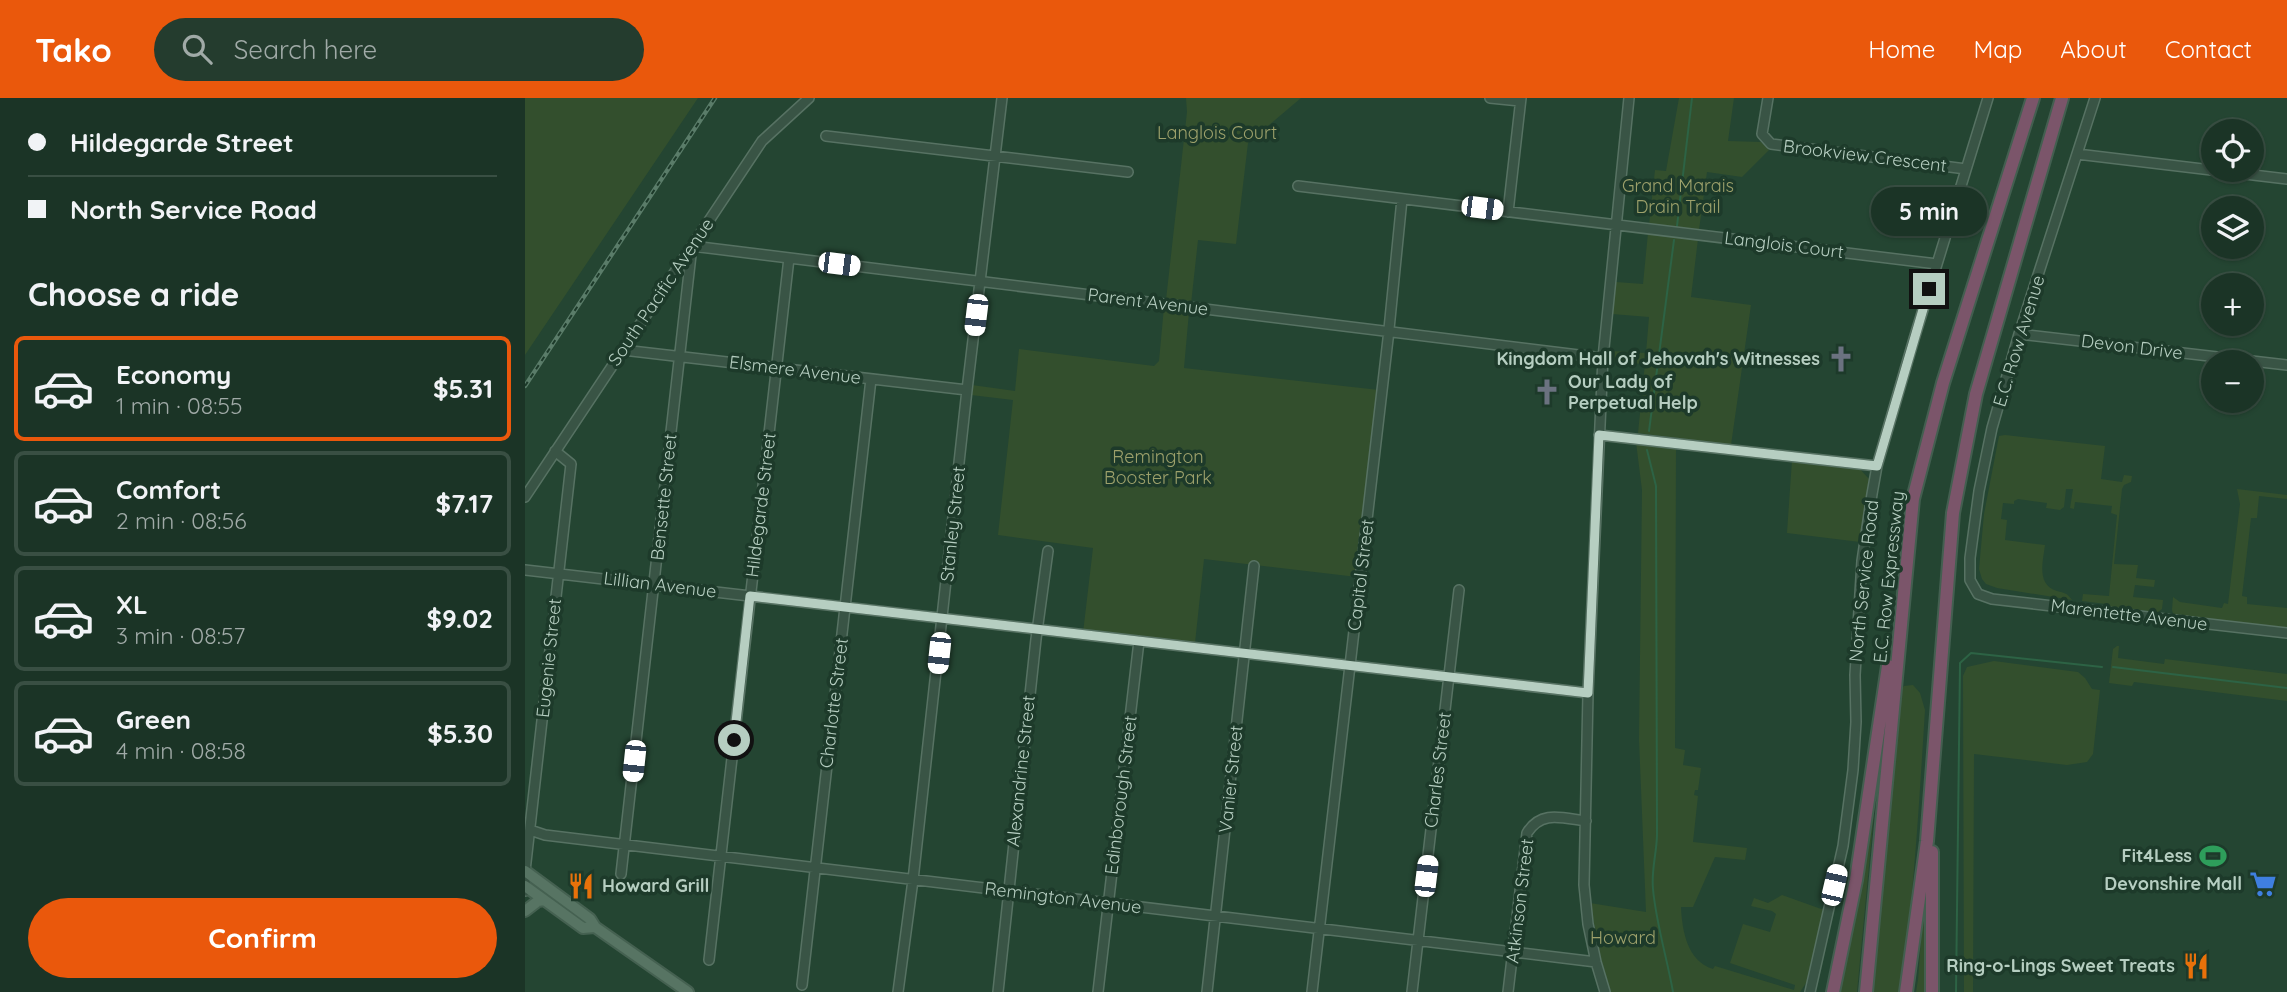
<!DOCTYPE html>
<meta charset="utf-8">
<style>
:root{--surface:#1b3426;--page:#243c2e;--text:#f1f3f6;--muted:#a0aaa7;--line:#394f43;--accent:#ea580c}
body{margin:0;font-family:Quicksand,sans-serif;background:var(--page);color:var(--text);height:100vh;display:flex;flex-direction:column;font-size:26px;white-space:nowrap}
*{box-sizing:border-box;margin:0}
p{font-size:23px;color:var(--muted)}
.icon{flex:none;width:38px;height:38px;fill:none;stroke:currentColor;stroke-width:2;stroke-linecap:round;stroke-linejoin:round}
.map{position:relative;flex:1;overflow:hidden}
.side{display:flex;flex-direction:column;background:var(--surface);width:525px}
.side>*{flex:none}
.guide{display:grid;align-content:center;height:154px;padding:0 28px;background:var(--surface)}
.buttons{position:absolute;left:1676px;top:21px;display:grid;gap:14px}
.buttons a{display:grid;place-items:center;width:63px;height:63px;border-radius:50%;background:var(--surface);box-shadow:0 2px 5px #0004,0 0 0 2px var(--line);font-size:35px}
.end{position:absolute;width:32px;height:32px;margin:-16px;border:9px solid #b6cec1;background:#111;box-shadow:0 0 0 4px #111}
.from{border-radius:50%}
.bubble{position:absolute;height:49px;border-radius:24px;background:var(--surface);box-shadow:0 2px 5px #0004,0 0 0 2px var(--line);font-size:23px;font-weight:800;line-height:49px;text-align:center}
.car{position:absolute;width:21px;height:42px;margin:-21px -10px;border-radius:9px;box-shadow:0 0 5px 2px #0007;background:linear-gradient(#fff 24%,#345 0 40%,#fff 0 76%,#345 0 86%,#fff 0)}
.guide b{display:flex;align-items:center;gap:24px;height:66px;font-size:26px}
.guide b+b{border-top:2px solid var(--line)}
.guide i{width:18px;height:18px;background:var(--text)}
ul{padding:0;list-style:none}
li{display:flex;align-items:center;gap:21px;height:105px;margin:0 14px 10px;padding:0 14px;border:4px solid var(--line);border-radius:10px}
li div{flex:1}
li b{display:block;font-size:26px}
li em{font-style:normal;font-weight:800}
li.current{border-color:var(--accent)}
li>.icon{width:63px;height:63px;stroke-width:1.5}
h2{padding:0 28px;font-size:32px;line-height:84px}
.cta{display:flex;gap:14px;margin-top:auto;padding:14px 28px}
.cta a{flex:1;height:80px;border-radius:42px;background:var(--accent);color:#fff;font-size:28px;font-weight:800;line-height:80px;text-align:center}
header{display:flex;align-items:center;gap:42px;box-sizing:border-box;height:98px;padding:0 35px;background:var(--accent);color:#fff}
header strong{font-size:33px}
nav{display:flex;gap:38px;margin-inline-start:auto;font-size:24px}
.search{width:490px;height:63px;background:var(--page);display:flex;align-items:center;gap:18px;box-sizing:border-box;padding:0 24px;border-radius:38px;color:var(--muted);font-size:26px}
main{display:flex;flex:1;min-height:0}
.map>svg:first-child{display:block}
.green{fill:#334f2d}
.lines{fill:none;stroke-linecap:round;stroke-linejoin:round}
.stream{stroke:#2d6345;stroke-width:2}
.minor-casing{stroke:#577263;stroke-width:12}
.major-casing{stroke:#456151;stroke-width:14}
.highway-casing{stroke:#435f50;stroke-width:16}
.minor{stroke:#395445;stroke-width:9}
.major{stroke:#577463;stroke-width:10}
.highway{stroke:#7b556a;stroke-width:12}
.rail-casing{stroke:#5a7c69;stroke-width:4.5}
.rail{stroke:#1d3a2a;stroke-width:2;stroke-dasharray:5;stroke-linecap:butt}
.route{stroke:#b6cec1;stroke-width:9}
.labels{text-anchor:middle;stroke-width:7;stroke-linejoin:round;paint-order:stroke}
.park-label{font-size:18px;fill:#9da16b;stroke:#1d3a2a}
.street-label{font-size:18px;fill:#b6cec1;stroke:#1d3a2a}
.poi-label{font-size:18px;font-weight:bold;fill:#b6cec1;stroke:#1d3a2a;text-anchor:end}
</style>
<header>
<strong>Tako</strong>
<div class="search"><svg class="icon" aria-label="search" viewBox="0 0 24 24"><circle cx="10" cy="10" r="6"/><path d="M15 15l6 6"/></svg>Search here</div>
<nav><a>Home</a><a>Map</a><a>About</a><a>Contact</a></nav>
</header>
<main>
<section class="side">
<div class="guide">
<b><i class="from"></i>Hildegarde Street</b>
<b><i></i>North Service Road</b>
</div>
<h2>Choose a ride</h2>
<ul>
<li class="current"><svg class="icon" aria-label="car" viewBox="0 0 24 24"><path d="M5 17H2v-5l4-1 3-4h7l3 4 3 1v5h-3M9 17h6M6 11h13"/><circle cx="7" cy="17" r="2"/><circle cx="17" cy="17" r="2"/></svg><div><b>Economy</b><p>1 min · 08:55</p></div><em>$5.31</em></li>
<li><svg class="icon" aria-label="car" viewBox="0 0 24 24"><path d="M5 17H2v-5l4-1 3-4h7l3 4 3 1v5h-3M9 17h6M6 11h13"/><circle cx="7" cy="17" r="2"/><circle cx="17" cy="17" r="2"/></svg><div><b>Comfort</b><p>2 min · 08:56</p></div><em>$7.17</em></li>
<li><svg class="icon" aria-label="car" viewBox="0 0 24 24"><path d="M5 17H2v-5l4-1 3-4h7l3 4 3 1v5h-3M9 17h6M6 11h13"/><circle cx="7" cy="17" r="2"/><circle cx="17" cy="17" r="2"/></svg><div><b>XL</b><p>3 min · 08:57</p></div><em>$9.02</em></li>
<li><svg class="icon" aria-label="car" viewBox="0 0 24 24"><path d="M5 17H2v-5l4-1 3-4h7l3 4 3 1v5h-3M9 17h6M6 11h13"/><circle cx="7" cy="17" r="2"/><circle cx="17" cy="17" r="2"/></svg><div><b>Green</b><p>4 min · 08:58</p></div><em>$5.30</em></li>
</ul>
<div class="cta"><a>Confirm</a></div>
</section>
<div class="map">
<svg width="1762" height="894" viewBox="0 0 1762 894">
<rect width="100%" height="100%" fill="#244532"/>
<!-- green -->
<path class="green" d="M 0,0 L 173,0 L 0,257 Z
M 661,0 L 776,0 L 723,45 L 711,146 L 673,142 L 666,206 L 641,202 L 662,14 Z
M 1154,0 L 1209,0 L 1203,43 L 1236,44 L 1244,52 L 1217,79 L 1182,74 L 1174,132 L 1124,127 L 1130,72 L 1141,73 Z
M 1123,135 L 1173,141 L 1166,199 L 1226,207 L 1206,347 L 1113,335 L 1120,266 L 1086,264 L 1087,253 L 1121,255 L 1124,219 L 1087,216 L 1091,184 L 1118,186 Z
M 639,209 L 664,214 L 659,270 L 854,292 L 832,479 L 679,461 L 670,545 L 558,535 L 568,450 L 473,437 L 488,302 L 446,297 L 447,287 L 490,293 L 494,251 L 629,268 L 634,263 Z
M 1480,337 L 1580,348 L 1576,381 L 1597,384 L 1599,377 L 1607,378 L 1606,384 L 1599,387 L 1597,391 L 1589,466 L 1613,467 L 1611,480 L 1630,482 L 1629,489 L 1610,487 L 1608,499 L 1638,502 L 1637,511 L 1633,514 L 1582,509 L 1581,506 L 1557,503 L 1558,496 L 1584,498 L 1592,417 L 1586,415 L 1587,408 L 1550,404 L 1549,411 L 1545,410 L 1548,391 L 1541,391 L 1539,409 L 1535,412 L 1521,410 L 1522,405 L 1493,401 L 1489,403 L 1489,406 L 1478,405 L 1476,421 L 1482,422 L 1480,442 L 1520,447 C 1518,463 1511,487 1532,493 C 1540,495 1542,495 1547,502 L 1472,490 L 1461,486 L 1457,481 L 1454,471 L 1459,416 L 1474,338 Z
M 1111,344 L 1151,348 L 1150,650 L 1160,652 L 1158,667 L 1176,670 L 1173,692 L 1170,692 L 1169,697 L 1173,698 L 1168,744 L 1222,750 L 1220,762 L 1190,759 L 1168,809 L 1156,809 C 1157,832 1162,863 1188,871 L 1190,868 L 1269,892 L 1270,887 L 1205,865 L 1218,826 L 1245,834 L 1251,816 L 1247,813 L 1226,808 L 1229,800 L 1243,805 L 1257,797 L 1299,812 L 1285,879 L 1275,894 L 1086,894 L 1076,861 L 1065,805 L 1121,814 L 1114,641 L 1117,392 Z
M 1267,362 L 1334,370 L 1344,381 L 1335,444 L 1262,435 Z
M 1712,391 L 1762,397 L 1762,401 L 1734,398 L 1732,420 L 1726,420 L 1717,498 L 1722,499 L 1722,506 L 1762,510 L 1762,532 L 1649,519 L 1647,512 L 1648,499 L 1655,504 L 1697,510 L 1699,505 L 1703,506 L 1715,406 Z
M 1592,548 L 1594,548 L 1593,560 L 1639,566 L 1640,561 L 1762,576 L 1762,603 L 1609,584 L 1607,588 L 1584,585 L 1588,551 Z
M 1469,563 L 1553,574 L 1560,580 L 1567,591 L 1575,592 L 1568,656 L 1562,664 L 1542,667 L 1449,656 L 1448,894 L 1439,894 L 1438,578 L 1442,569 Z
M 1388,587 L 1395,595 L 1400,612 C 1394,706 1389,801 1375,894 L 1345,894 L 1374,594 L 1379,588 Z
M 1352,684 L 1332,894 L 1312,894 Z
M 1402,758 L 1403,894 L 1391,894 L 1393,882 Z"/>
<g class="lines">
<!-- stream -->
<path class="stream" d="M 1152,128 L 1167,0
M 1124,333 L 1149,142
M 1122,352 L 1131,388 L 1132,736 C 1132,754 1126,772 1128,791 C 1131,825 1142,860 1148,894
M 1588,569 L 1762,590
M 1431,894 L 1435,565 L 1446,555 L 1577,569"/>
<!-- minor casing -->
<g class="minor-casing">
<path id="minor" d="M 965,0 L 995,3
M 1243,0 L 1237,36 L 1246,46 L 1441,71
M 1570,0 L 1494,236 L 1467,330 L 1454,393 L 1445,460 L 1445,482 L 1453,496 L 1467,501 L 1762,535
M 301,38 L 603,74
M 1552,56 L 1762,81
M 773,88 L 1412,166
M 983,114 L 996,0
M 1494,236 L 1762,267
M 98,252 L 442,292
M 1074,337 L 1352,368
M 0,399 L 237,43 L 284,0
M 0,472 L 1063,595
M 5,732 L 20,737 L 1071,864
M 96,776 L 167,148 L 1078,260
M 0,793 L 0,773 L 46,366 L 30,353
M 184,862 L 264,160
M 277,887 L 346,281
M 373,894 L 388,782 L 442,292 L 477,0
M 473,894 L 511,541 L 523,453
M 573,894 L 614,543
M 682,894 L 729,468
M 787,894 L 863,241 L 877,101
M 887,894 L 934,492
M 983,894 L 1002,735 C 1016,712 1037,720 1061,723
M 1080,894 L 1071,864 L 1063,826 L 1059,787 L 1063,595 L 1078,260 L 1104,0
M 1285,894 L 1318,748 L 1328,672 L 1331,624 L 1330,577 L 1337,463 L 1347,396 L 1352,368 L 1389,241 L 1463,0"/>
</g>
<!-- major casing -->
<g class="major-casing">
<path id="major" d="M 0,773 L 65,821 L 70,829 L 163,894
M 0,788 L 58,830 L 70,829
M 0,813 L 13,803 L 19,802"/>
</g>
<!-- highway casing -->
<g class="highway-casing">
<path id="highway" d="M 1308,894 L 1331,782 L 1363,568
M 1341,894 L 1388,401 L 1418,285 L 1508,0
M 1381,894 L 1402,743 L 1428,415 L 1451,296 L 1537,0
M 1407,894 L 1407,754"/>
</g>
<!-- minor -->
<use href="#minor" class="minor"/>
<!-- major -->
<use href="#major" class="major"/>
<!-- highway -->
<use href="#highway" class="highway"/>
<!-- rail casing -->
<g class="rail-casing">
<path id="rail" d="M 0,288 L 190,0"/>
</g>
<!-- rail -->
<use href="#rail" class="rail"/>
</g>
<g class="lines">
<!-- route -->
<path class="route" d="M 209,642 L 225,498 L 1063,595 L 1074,337 L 1352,368 L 1404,191"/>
</g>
<!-- icons -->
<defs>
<g id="church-bare" transform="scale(2.1)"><path d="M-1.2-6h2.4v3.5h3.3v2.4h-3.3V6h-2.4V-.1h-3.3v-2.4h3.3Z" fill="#6b7280" stroke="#1d3a2a" stroke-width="2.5" paint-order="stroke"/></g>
<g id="stadium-bare" transform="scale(2.1)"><path d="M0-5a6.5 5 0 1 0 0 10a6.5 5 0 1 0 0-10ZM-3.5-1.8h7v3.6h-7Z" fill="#2e9e5b" stroke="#1d3a2a" stroke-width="2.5" paint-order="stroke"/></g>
<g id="supermarket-bare" transform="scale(2.1)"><path d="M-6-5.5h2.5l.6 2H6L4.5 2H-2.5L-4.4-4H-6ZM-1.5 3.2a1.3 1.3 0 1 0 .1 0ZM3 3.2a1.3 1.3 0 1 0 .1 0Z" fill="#3f7fe0" stroke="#1d3a2a" stroke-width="2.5" paint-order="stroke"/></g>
<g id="restaurant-bare" transform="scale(2.1)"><path d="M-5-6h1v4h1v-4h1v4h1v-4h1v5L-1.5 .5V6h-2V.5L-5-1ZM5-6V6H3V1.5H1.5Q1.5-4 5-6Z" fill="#e8710a" stroke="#1d3a2a" stroke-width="2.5" paint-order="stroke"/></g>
</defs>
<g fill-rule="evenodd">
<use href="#church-bare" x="1316" y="261"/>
<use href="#church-bare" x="1022" y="294"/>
<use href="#stadium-bare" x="1688" y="758"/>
<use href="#supermarket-bare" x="1738" y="786"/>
<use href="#restaurant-bare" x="56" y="788"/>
<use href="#restaurant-bare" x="1671" y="868"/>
</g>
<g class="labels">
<!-- park labels -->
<g class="park-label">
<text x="692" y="41">Langlois Court</text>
<text x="1153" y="94">Grand Marais<tspan x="1153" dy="21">Drain Trail</tspan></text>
<text x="633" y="365">Remington<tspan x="633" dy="21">Booster Park</tspan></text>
<text x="1098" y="846">Howard</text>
</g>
<!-- street labels -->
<g class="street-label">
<text transform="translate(1340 58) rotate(7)" y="6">Brookview Crescent</text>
<text transform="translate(1259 147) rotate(7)" y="6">Langlois Court</text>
<text transform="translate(136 194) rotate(-56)" y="6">South Pacific Avenue</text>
<text transform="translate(623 204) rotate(7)" y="6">Parent Avenue</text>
<text transform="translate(1494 243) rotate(-73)" y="6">E.C. Row Avenue</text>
<text transform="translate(1607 249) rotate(7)" y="6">Devon Drive</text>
<text transform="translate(270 272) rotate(7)" y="6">Elsmere Avenue</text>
<text transform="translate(139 399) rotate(-84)" y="6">Bensette Street</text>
<text transform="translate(236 407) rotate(-83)" y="6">Hildegarde Street</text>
<text transform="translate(428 426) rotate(-84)" y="6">Stanley Street</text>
<text transform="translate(836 477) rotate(-83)" y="6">Capitol Street</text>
<text transform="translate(1364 479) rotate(-84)" y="6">E.C. Row Expressway</text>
<text transform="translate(1339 483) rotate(-84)" y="6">North Service Road</text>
<text transform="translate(135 487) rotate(7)" y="6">Lillian Avenue</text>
<text transform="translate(1604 517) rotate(7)" y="6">Marentette Avenue</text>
<text transform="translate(24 560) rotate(-84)" y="6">Eugenie Street</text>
<text transform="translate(309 605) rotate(-83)" y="6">Charlotte Street</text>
<text transform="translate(913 672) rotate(-83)" y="6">Charles Street</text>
<text transform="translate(496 673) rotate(-84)" y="6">Alexandrine Street</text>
<text transform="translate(706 681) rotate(-84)" y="6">Vanier Street</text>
<text transform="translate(596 697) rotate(-83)" y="6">Edinborough Street</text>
<text transform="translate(538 800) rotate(7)" y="6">Remington Avenue</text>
<text transform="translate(995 803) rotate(-83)" y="6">Atkinson Street</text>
</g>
<!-- poi labels -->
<g class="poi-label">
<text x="1295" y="267">Kingdom Hall of Jehovah's Witnesses</text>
<text x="1043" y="290" text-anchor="start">Our Lady of<tspan x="1043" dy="21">Perpetual Help</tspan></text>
<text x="1667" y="764">Fit4Less</text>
<text x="1717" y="792">Devonshire Mall</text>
<text x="77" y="794" text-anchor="start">Howard Grill</text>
<text x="1650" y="874">Ring-o-Lings Sweet Treats</text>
</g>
</g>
</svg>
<div class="buttons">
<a><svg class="icon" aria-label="locate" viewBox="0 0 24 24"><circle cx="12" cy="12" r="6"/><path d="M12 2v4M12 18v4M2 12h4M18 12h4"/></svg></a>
<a><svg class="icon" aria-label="layers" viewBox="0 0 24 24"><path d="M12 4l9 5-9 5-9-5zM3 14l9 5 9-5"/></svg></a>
<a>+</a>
<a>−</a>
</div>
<i class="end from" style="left:209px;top:642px"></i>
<i class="end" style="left:1404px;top:191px"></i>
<div class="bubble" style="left:1346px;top:89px;width:116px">5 min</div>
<i class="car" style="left:957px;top:110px;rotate:97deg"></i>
<i class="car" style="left:314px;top:166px;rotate:97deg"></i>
<i class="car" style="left:451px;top:217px;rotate:187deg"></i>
<i class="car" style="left:414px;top:555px;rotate:186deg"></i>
<i class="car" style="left:109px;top:663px;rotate:186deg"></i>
<i class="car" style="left:901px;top:778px;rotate:7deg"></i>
<i class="car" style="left:1309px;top:787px;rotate:13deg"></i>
</div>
</main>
